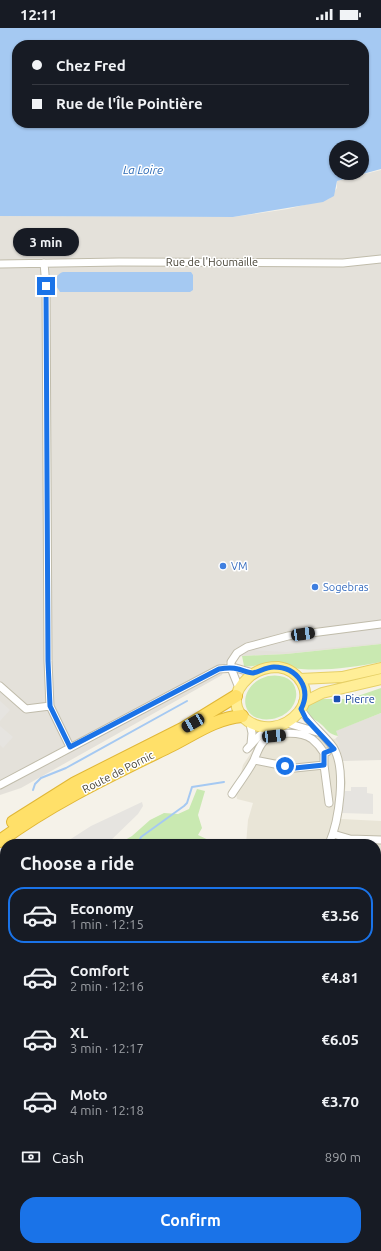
<!DOCTYPE html>
<meta charset="utf-8">
<style>
:root{--surface:#171b24;--page:#242831;--text:#f1f3f6;--muted:#9ea1a6;--line:#363941;--accent:#1a73e8}
body{margin:0;font-family:Ubuntu,sans-serif;background:var(--page);color:var(--text);height:100vh;display:flex;flex-direction:column;font-size:15px;white-space:nowrap}
*{box-sizing:border-box;margin:0}
p{font-size:13px;color:var(--muted)}
.icon{flex:none;width:22px;height:22px;fill:none;stroke:currentColor;stroke-width:2;stroke-linecap:round;stroke-linejoin:round}
.map{position:relative;flex:1;overflow:hidden}
.drawer{position:absolute;left:0px;top:811px;width:381px;height:412px;display:flex;flex-direction:column;background:var(--surface);border-radius:16px 16px 0 0;box-shadow:0 1px 3px #0004}
.drawer>*{flex:none}
.hud{position:absolute;left:12px;top:12px;width:357px;height:88px;border-radius:16px;box-shadow:0 1px 3px #0004;display:grid;align-content:center;height:88px;padding:0 20px;background:var(--surface)}
.controls{position:absolute;left:329px;top:112px;display:grid;gap:8px}
.controls a{display:grid;place-items:center;width:40px;height:40px;border-radius:50%;background:var(--surface);box-shadow:0 1px 3px #0004;font-size:20px}
.end{position:absolute;width:18px;height:18px;margin:-9px;border:5px solid #1a73e8;background:#fff;box-shadow:0 0 0 2px #fff}
.from{border-radius:50%}
.bubble{position:absolute;height:28px;border-radius:14px;background:var(--surface);box-shadow:0 1px 3px #0004;font-size:13px;font-weight:600;line-height:28px;text-align:center}
.car{position:absolute;width:12px;height:24px;margin:-12px -6px;border-radius:5px;box-shadow:0 0 3px 1px #0007;background:linear-gradient(#222 24%,#8ab4d8 0 40%,#222 0 76%,#8ab4d8 0 86%,#222 0)}
.hud b{display:flex;align-items:center;gap:14px;height:38px;font-size:15px}
.hud b+b{border-top:1px solid var(--line)}
.hud i{width:10px;height:10px;background:var(--text)}
ul{padding:0;list-style:none}
li{display:flex;align-items:center;gap:12px;height:56px;margin:0 8px 6px;padding:0 12px;border:2px solid transparent;border-radius:16px}
li div{flex:1}
li b{display:block;font-size:15px}
li em{font-style:normal;font-weight:600}
li.active{border-color:var(--accent)}
li>.icon{width:36px;height:36px;stroke-width:1.5}
h2{padding:0 20px;font-size:18px;line-height:48px}
.pay{display:flex;align-items:center;gap:10px;height:44px;padding:0 20px;font-size:15px}
.pay p{margin-inline-start:auto}
.primary-button{display:flex;gap:8px;margin-top:auto;padding:8px 20px}
.primary-button a{flex:1;height:46px;border-radius:16px;background:var(--accent);color:#fff;font-size:16px;font-weight:600;line-height:46px;text-align:center}
.status{display:flex;justify-content:space-between;align-items:center;height:28px;padding:0 20px;background:var(--surface);direction:ltr}
.status svg{height:11px;fill:currentColor}
.map>svg:first-child{display:block}
.residential{fill:#e9e5d7}
.industrial{fill:#e4e1da}
.green{fill:#c9e9b1}
.parking{fill:#e6e4e0}
.water{fill:#a5c9f2;fill-rule:evenodd}
.lines{fill:none;stroke-linecap:round;stroke-linejoin:round}
.stream{stroke:#a5c9f2;stroke-width:2}
.street-casing{stroke:#c0bcab;stroke-width:9}
.primary-casing{stroke:#e6cf66;stroke-width:12}
.highway-casing{stroke:#e0b737;stroke-width:14}
.street{stroke:#fff;stroke-width:7}
.primary{stroke:#ffee97;stroke-width:10}
.highway{stroke:#ffe069;stroke-width:12}
.route{stroke:#1a73e8;stroke-width:5}
.shop-dot{fill:#3f7fe0;stroke:#fff;stroke-width:1.5}
.transit-dot{fill:#1a4fb4;stroke:#fff;stroke-width:1.5}
.labels{text-anchor:middle;stroke-width:3;stroke-linejoin:round;paint-order:stroke}
.street-label{font-size:11px;fill:#484437;stroke:#fff}
.shop-label{font-size:11px;fill:#366cbe;stroke:#fff;text-anchor:start}
.transit-label{font-size:11px;fill:#164399;stroke:#fff;text-anchor:start}
.water-label{font-size:12px;font-style:italic;fill:#2e6cb7;stroke:#fff}
</style>
<div class="status"><b>12:11</b><svg viewBox="0 0 49 12"><path d="M0 12V9h3v3zM5 12V6h3v6zM10 12V3h3v9zM15 12V0h3v12zM26 1h20v11H26zM47 4h2v5h-2z"/></svg></div>
<div class="map">
<svg width="381" height="1223" viewBox="0 0 381 1223">
<rect width="100%" height="100%" fill="#f5f2e9"/>
<!-- residential -->
<path class="residential" d="M 290,703 L 335,711 L 338,715 L 343,733 L 346,755 L 341,791 L 381,793 L 381,1223 L 341,1223 L 339,1218 L 376,1218 L 376,816 L 246,816 L 248,792 L 253,775 L 237,771 L 236,765 L 243,737 L 261,710 L 268,705 Z"/>
<!-- industrial -->
<path class="industrial" d="M 381,142 L 381,616 L 286,626 L 242,628 L 226,634 L 222,647 L 21,760 L 0,767 L 0,188 L 233,189 L 288,181 L 324,172 L 329,171 L 337,160 L 337,153 Z
M 381,685 L 381,732 L 343,733 L 338,715 L 335,711 L 338,708 L 335,703 Z"/>
<!-- green -->
<path class="green" d="M 381,616 L 381,634 C 354,639 328,643 301,641 C 294,641 285,634 274,634 C 265,634 253,640 244,638 L 242,628 L 286,626 Z
M 268,648 C 305,642 305,685 272,691 C 238,696 236,657 268,648 Z
M 381,660 L 381,685 L 336,703 L 338,708 C 329,706 328,703 322,697 C 315,690 304,689 308,677 L 316,671 L 349,671 Z
M 197,761 L 205,763 L 198,787 L 202,800 L 198,807 L 217,816 L 118,816 L 132,808 L 150,792 L 164,785 L 178,786 L 189,781 Z
M 5,954 L 5,1034 L 0,1036 L 0,962 Z"/>
<!-- parking -->
<path class="parking" d="M 381,601 L 381,614 L 379,615 L 286,624 L 251,622 L 289,612 Z
M 0,673 L 10,682 L 0,693 Z
M 0,698 L 13,709 L 3,720 L 0,717 Z
M 351,759 L 367,759 L 367,765 L 373,766 L 373,786 L 342,785 L 345,763 L 351,763 Z
M 142,774 L 143,778 L 138,786 L 107,816 L 63,816 L 91,798 Z"/>
<!-- water -->
<path class="water" d="M 0,0 L 381,0 L 381,141 L 337,153 L 334,168 L 323,174 L 233,189 L 0,188 ZM 17,17 L 364,17 L 364,95 L 17,95 ZM 336,119 L 362,119 L 362,145 L 336,145 Z
M 63,244 L 191,244 L 193,247 L 193,262 L 190,264 L 60,264 L 55,256 C 56,250 57,246 63,244 Z
M 5,1112 L 5,1193 L 0,1201 L 0,1116 Z"/>
<g class="lines">
<!-- stream -->
<path class="stream" d="M 33,762 L 35,756 L 41,750 L 66,740 L 187,673
M 138,816 L 141,809 L 184,778 L 187,775 L 192,759 L 224,754
M 0,1009 L 5,1001"/>
<!-- street casing -->
<g class="street-casing">
<path id="street" d="M 44,235 L 46,258 L 48,633 L 50,678 L 70,719
M 0,236 L 119,234 L 343,235 L 381,231
M 231,640 L 231,634 L 237,625 L 247,619 L 288,608 L 381,596
M 231,640 L 239,660
M 0,658 L 26,681 L 50,678
M 301,681 C 309,696 323,705 333,719 C 347,741 339,793 329,816
M 287,695 L 317,704
M 250,696 L 252,705 L 251,716
M 247,721 L 259,708 L 270,700
M 327,724 L 324,725 L 324,737 L 329,775
M 254,732 L 295,740 L 324,737
M 0,757 L 219,641 L 236,640 L 253,645
M 232,766 C 239,755 248,744 254,732 C 257,725 259,718 264,713 C 274,703 301,703 312,711 C 317,715 321,720 324,725
M 333,806 L 350,811 L 381,812
M 376,973 L 381,973
M 376,1096 L 381,1084
M 376,1146 L 381,1150
M 376,1172 L 381,1170"/>
</g>
<!-- primary casing -->
<g class="primary-casing">
<path id="primary" d="M 278,639 C 300,642 314,665 299,684 C 268,721 211,683 248,650 C 256,642 267,639 278,639 Z
M 300,651 L 342,649 L 381,640
M 304,674 L 322,665 L 381,651"/>
</g>
<!-- highway casing -->
<g class="highway-casing">
<path id="highway" d="M 13,794 L 75,755 L 184,700 L 236,668
M 0,813 C 53,774 113,746 172,717 C 194,706 216,690 242,688"/>
</g>
<!-- street -->
<use href="#street" class="street"/>
<!-- primary -->
<use href="#primary" class="primary"/>
<!-- highway -->
<use href="#highway" class="highway"/>
</g>
<g class="lines">
<!-- route -->
<path class="route" d="M 46,258 L 48,633 L 50,678 L 70,719 L 219,641 C 225,640 231,639 238,641 C 242,642 248,645 253,645 C 259,644 266,639 274,639 C 297,639 312,660 301,681 L 306,691 L 334,721 L 324,725 L 324,737 L 295,740 L 285,738"/>
</g>
<!-- markers -->
<g class="shop-dot">
<circle cx="223" cy="538" r="4"/>
<circle cx="315" cy="559" r="4"/>
</g>
<rect class="transit-dot" x="333" y="667" width="8" height="8" rx="2"/>
<g class="labels">
<!-- street labels -->
<g class="street-label">
<text x="212" y="238">Rue de l'Houmaille</text>
<text transform="translate(118 744) rotate(-27)" y="4">Route de Pornic</text>
</g>
<!-- shop labels -->
<g class="shop-label">
<text x="231" y="542">VM</text>
<text x="323" y="563">Sogebras</text>
</g>
<!-- transit labels -->
<g class="transit-label">
<text x="345" y="675">Pierre</text>
</g>
<!-- water labels -->
<g class="water-label">
<text x="143" y="146">La Loire</text>
</g>
</g>
</svg>
<div class="controls">
<a><svg class="icon" aria-label="layers" viewBox="0 0 24 24"><path d="M12 4l9 5-9 5-9-5zM3 14l9 5 9-5"/></svg></a>
</div>
<i class="end from" style="left:285px;top:738px"></i>
<i class="end" style="left:46px;top:258px"></i>
<div class="bubble" style="left:13px;top:200px;width:66px">3 min</div>
<i class="car" style="left:303px;top:606px;rotate:82deg"></i>
<i class="car" style="left:193px;top:695px;rotate:240deg"></i>
<i class="car" style="left:274px;top:708px;rotate:84deg"></i>
<div class="hud">
<b><i class="from"></i>Chez Fred</b>
<b><i></i>Rue de l'Île Pointière</b>
</div>
<section class="drawer">
<h2>Choose a ride</h2>
<ul>
<li class="active"><svg class="icon" aria-label="car" viewBox="0 0 24 24"><path d="M5 17H2v-5l4-1 3-4h7l3 4 3 1v5h-3M9 17h6M6 11h13"/><circle cx="7" cy="17" r="2"/><circle cx="17" cy="17" r="2"/></svg><div><b>Economy</b><p>1 min · 12:15</p></div><em>€3.56</em></li>
<li><svg class="icon" aria-label="car" viewBox="0 0 24 24"><path d="M5 17H2v-5l4-1 3-4h7l3 4 3 1v5h-3M9 17h6M6 11h13"/><circle cx="7" cy="17" r="2"/><circle cx="17" cy="17" r="2"/></svg><div><b>Comfort</b><p>2 min · 12:16</p></div><em>€4.81</em></li>
<li><svg class="icon" aria-label="car" viewBox="0 0 24 24"><path d="M5 17H2v-5l4-1 3-4h7l3 4 3 1v5h-3M9 17h6M6 11h13"/><circle cx="7" cy="17" r="2"/><circle cx="17" cy="17" r="2"/></svg><div><b>XL</b><p>3 min · 12:17</p></div><em>€6.05</em></li>
<li><svg class="icon" aria-label="car" viewBox="0 0 24 24"><path d="M5 17H2v-5l4-1 3-4h7l3 4 3 1v5h-3M9 17h6M6 11h13"/><circle cx="7" cy="17" r="2"/><circle cx="17" cy="17" r="2"/></svg><div><b>Moto</b><p>4 min · 12:18</p></div><em>€3.70</em></li>
</ul>
<div class="pay"><svg class="icon" aria-label="cash" viewBox="0 0 24 24"><path d="M3 7h18v10H3z"/><circle cx="12" cy="12" r="2"/></svg>Cash<p>890 m</p></div>
<div class="primary-button"><a>Confirm</a></div>
</section>
</div>
